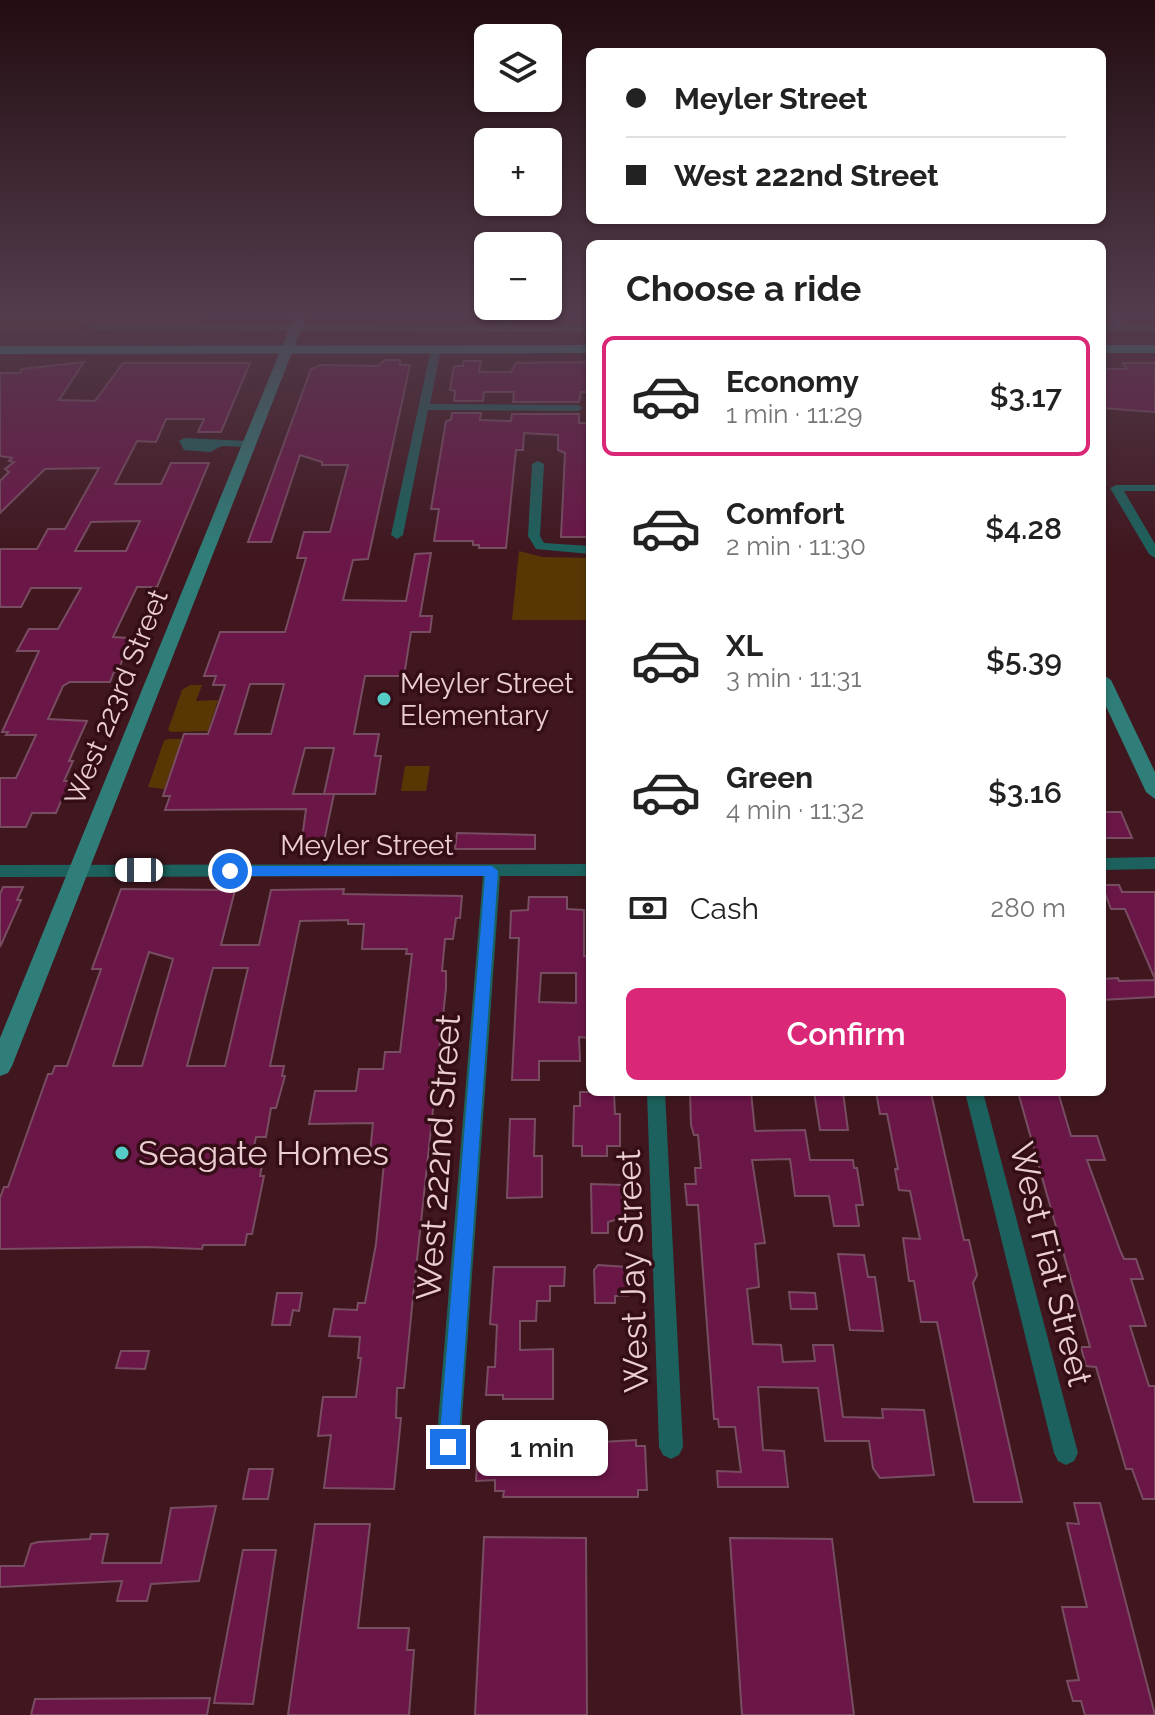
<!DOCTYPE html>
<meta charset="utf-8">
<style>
:root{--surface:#fff;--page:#f6f6f6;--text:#222;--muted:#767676;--line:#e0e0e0;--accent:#db2777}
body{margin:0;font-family:Raleway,sans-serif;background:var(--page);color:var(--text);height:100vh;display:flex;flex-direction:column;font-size:30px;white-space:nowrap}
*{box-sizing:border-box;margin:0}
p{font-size:26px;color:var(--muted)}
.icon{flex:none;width:44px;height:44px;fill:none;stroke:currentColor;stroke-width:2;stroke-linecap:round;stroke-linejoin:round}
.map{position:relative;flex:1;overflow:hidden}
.side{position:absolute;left:586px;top:240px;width:520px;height:856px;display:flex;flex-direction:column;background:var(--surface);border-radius:12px;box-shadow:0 2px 6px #0004}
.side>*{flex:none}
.top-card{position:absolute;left:586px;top:48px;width:520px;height:176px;border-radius:12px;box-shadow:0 2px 6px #0004;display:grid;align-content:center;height:176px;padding:0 40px;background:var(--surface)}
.buttons{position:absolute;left:474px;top:24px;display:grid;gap:16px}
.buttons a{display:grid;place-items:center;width:88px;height:88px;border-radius:12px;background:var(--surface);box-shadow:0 2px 6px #0004;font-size:40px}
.end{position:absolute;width:36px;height:36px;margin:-18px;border:10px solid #1a73e8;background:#fff;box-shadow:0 0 0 4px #fff}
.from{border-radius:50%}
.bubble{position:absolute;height:56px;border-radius:12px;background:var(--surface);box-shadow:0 2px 6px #0004;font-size:26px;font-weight:600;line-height:56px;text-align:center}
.car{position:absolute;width:24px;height:48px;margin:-24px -12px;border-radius:10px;box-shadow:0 0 6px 2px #0007;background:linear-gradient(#fff 24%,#345 0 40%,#fff 0 76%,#345 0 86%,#fff 0)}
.top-card b{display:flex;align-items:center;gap:28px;height:76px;font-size:30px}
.top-card b+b{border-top:2px solid var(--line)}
.top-card i{width:20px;height:20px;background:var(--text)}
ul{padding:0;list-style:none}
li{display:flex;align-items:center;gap:24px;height:120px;margin:0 16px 12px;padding:0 24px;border:4px solid transparent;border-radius:12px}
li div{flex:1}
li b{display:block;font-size:30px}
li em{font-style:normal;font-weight:600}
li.selected{border-color:var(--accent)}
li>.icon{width:72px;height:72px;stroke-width:1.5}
h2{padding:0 40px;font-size:36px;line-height:96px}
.pay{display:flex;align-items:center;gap:20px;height:88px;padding:0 40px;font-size:30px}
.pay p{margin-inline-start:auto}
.action{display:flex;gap:16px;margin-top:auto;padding:16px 40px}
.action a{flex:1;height:92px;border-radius:12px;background:var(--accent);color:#fff;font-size:32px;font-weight:600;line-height:92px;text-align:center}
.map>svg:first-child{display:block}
.green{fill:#593704}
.building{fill:#6a1647;stroke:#784d62;stroke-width:2;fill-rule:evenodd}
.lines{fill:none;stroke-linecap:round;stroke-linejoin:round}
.street{fill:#1c615d;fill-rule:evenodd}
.secondary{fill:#2f7e79;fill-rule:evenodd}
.primary{fill:#279690;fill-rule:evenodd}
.route{fill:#1a73e8}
.poi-dot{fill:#55cdc6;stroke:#340d16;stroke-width:3}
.labels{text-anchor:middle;stroke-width:7;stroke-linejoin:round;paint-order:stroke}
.poi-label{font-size:28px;fill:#ebced2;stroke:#340d16;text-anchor:start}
.street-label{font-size:28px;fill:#ebced2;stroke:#340d16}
.near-poi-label{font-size:34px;fill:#ebced2;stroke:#340d16;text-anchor:start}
.near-street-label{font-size:34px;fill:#ebced2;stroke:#340d16}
</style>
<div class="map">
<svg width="1155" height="1715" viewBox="0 0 1155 1715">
<rect width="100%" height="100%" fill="#40171f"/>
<!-- green -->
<path class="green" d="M 0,312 L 205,312 L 200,322 L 85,322 L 78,330 L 0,330 Z
M 519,551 L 542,557 L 590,558 L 590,620 L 512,620 Z
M 190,685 L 202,685 L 196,701 L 218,700 L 208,731 L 171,732 L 168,730 L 182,690 Z
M 168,739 L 182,739 L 164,789 L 148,787 L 164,741 Z
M 405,766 L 430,766 L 426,791 L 401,791 Z"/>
<!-- building -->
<path class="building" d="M 385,360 L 400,360 L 400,365 L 410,365 L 368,559 L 353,560 L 343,600 L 406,601 L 415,554 L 431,553 L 420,616 L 432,616 L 430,632 L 411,632 L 404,676 L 365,676 L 354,734 L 379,734 L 375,756 L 381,756 L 375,794 L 324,794 L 334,748 L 305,748 L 293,794 L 334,794 L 323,846 L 301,846 L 306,809 L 165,810 L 170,796 L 163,796 L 184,734 L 208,734 L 225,685 L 213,685 L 216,676 L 204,676 L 220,632 L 285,632 L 306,558 L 297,558 L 304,532 L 330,532 L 348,465 L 322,465 L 322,462 L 300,455 L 271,542 L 248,542 L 311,369 L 321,365 L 378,366 ZM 250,684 L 284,684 L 271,734 L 235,734 Z
M 464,361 L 481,361 L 479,372 L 511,372 L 516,363 L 590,362 L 590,392 L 581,392 L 579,402 L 513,402 L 514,392 L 484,392 L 483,401 L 454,401 L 455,391 L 450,390 L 454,366 L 463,366 Z
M 84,362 L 59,400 L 95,401 L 123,363 L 250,363 L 221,432 L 198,432 L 204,419 L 166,419 L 156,442 L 137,441 L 115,484 L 161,484 L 171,463 L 209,463 L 157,587 L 137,587 L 113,637 L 130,638 L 118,672 L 114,672 L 110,682 L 70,682 L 63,686 L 48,719 L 87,721 L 69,761 L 73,761 L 64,781 L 75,781 L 68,798 L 61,801 L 56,813 L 32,813 L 26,827 L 0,827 L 0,778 L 16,778 L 36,735 L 6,735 L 8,732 L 2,732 L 39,651 L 17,651 L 29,629 L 58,629 L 81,588 L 31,588 L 21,607 L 0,607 L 0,549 L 37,549 L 48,529 L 65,529 L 99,468 L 45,469 L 0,513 L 0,481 L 9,472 L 5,469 L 14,462 L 9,461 L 12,458 L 0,456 L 0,373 L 20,373 L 22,369 ZM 140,521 L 126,551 L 75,551 L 91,522 Z
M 1123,363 L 1155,363 L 1155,412 L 1102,408 L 1102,369 L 1127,369 Z
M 452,413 L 481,413 L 480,420 L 511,421 L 512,414 L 579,414 L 579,423 L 590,423 L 589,537 L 561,537 L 565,453 L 558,450 L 558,435 L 524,433 L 523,450 L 516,450 L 506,548 L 479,548 L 479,545 L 473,545 L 473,541 L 434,541 L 439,509 L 431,509 L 446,421 L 451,420 Z
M 1102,812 L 1121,812 L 1132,838 L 1102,838 Z
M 457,833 L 535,835 L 535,849 L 455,849 Z
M 1102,885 L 1119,885 L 1122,892 L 1155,892 L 1155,979 L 1125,909 L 1111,909 Z
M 3,887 L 23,887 L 17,900 L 21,900 L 0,947 L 0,894 Z
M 121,889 L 235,890 L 221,945 L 259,945 L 271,890 L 344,889 L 343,894 L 462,896 L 460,918 L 456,918 L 453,939 L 445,939 L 442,971 L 446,971 L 446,988 L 413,1297 L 404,1388 L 397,1388 L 396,1418 L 401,1418 L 394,1489 L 324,1488 L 331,1435 L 318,1436 L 323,1397 L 356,1397 L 361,1358 L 358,1358 L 360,1337 L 329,1336 L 334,1309 L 357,1310 L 358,1303 L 365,1303 L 376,1244 L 385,1153 L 370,1153 L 373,1123 L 309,1124 L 315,1091 L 356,1091 L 359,1069 L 383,1069 L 385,1052 L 400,1052 L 412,954 L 406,954 L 407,949 L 362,949 L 364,924 L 348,924 L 348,920 L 300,921 L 270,1066 L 284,1066 L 282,1076 L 285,1076 L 276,1108 L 271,1108 L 266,1137 L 256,1137 L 250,1165 L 262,1165 L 260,1176 L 264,1176 L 252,1234 L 247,1234 L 245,1245 L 203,1245 L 202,1249 L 145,1247 L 0,1249 L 0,1198 L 4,1187 L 8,1187 L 48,1074 L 52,1074 L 55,1066 L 67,1066 L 101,969 L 92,969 ZM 149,952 L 173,959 L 142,1066 L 113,1066 ZM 213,968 L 248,968 L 225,1066 L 187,1066 Z
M 529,897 L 567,897 L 567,909 L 584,910 L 584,956 L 590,956 L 590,1038 L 579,1037 L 580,1061 L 539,1061 L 539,1080 L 512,1080 L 519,938 L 510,938 L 511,911 L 528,910 ZM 541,973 L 576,973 L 576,1003 L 539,1002 Z
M 1118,978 L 1119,981 L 1155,980 L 1155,997 L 1102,1000 L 1102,979 Z
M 580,1092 L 614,1092 L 615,1114 L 620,1114 L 620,1146 L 607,1146 L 607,1156 L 582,1156 L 582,1146 L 573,1146 L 574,1106 L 580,1106 Z
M 690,1092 L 751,1092 L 755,1131 L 805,1130 L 810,1160 L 853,1160 L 854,1168 L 857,1168 L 863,1205 L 856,1205 L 859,1226 L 834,1226 L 829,1196 L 795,1196 L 790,1159 L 752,1160 L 765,1243 L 755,1244 L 759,1287 L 747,1289 L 753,1344 L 781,1345 L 783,1362 L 815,1361 L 813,1345 L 833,1345 L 843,1417 L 883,1418 L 882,1409 L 924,1410 L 934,1475 L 880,1478 L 873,1468 L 869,1441 L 825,1441 L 818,1388 L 758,1387 L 763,1450 L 784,1451 L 788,1487 L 718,1487 L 717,1471 L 741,1472 L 735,1427 L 719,1427 L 718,1419 L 714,1419 L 698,1205 L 687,1205 L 685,1184 L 696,1184 L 695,1168 L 701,1168 L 698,1135 L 694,1135 L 691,1125 Z
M 814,1092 L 843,1092 L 848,1130 L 820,1130 Z
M 876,1092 L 931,1093 L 964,1240 L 969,1240 L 977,1275 L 973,1283 L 1022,1502 L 974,1502 L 937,1322 L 921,1322 L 914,1281 L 909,1281 L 903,1238 L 920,1239 L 910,1191 L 899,1190 L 895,1169 L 898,1169 L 887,1114 L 880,1114 Z
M 1018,1092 L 1058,1092 L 1071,1136 L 1097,1136 L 1105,1160 L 1087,1160 L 1120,1250 L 1124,1259 L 1136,1259 L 1143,1279 L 1131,1279 L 1146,1326 L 1130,1326 L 1149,1386 L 1155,1386 L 1155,1499 L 1143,1499 L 1132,1469 L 1126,1469 L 1096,1367 L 1086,1366 L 1081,1347 L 1090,1347 Z
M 510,1119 L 535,1119 L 534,1156 L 542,1156 L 542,1197 L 507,1198 Z
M 591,1184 L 622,1185 L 622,1218 L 608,1222 L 608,1233 L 592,1233 Z
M 838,1254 L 864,1255 L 868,1277 L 875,1277 L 883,1331 L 850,1330 Z
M 598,1265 L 627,1267 L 628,1296 L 615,1296 L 615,1303 L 595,1303 L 594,1270 Z
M 494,1267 L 565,1267 L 564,1286 L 550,1286 L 550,1301 L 537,1301 L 536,1321 L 520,1321 L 520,1350 L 553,1349 L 553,1399 L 503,1399 L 503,1395 L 486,1395 L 488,1367 L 495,1367 L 497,1325 L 490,1324 Z
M 789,1292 L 815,1293 L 817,1309 L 791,1309 Z
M 277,1293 L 302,1293 L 299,1311 L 293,1310 L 290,1325 L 272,1325 Z
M 121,1351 L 149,1351 L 145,1369 L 116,1368 Z
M 636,1440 L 636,1446 L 645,1446 L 647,1490 L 638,1490 L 638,1497 L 503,1497 L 504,1491 L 495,1491 L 495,1480 L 476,1481 L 478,1443 L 521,1443 L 521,1451 L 594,1452 L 594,1446 L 602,1446 L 602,1442 Z
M 249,1469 L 273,1469 L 268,1499 L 243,1499 Z
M 1074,1503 L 1100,1503 L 1155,1715 L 1085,1715 L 1081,1701 L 1073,1701 L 1067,1681 L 1079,1680 L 1062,1607 L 1087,1607 L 1067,1523 L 1079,1524 Z
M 216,1506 L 199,1581 L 151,1584 L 147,1601 L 117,1601 L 122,1581 L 0,1587 L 0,1566 L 24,1566 L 31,1544 L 38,1542 L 90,1539 L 91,1534 L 108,1534 L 102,1563 L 161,1563 L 171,1508 Z
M 315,1524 L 370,1524 L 358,1628 L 409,1628 L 407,1650 L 414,1650 L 409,1715 L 288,1715 Z
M 484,1537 L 586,1538 L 587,1715 L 475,1715 Z
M 730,1538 L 832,1539 L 854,1715 L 742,1715 Z
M 243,1550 L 276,1550 L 253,1704 L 214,1703 Z
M 210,1698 L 207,1715 L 31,1715 L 35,1699 Z"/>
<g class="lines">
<!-- street -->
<path class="street" d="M 503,312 L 513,312 L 511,326 L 590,326 L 590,332 L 94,330 L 89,327 L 94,324 L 502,326 Z
M 1107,312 L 1116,312 L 1126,325 L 1155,325 L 1155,331 L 1102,331 L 1102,325 L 1116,325 Z
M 436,346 L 441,349 L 430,404 L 578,405 L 583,408 L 578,411 L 428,410 L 403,535 L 397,539 L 391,535 L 431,349 Z
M 184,438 L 248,441 L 253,444 L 248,447 L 222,446 L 210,452 L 184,450 L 179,441 Z
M 538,461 L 544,464 L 540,536 L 544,543 L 590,546 L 590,554 L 536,549 L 528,536 L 532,464 Z
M 1116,485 L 1155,485 L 1155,491 L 1124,491 L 1155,544 L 1155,558 L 1149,554 L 1110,488 Z
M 1155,857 L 1155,869 L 1102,870 L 1102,858 Z
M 590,864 L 590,876 L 500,876 L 460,1447 L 456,1455 L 448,1459 L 440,1455 L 436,1447 L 483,876 L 0,877 L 0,865 Z
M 647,1092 L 665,1092 L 683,1447 L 679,1455 L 671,1459 L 663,1455 L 659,1447 Z
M 965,1092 L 983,1092 L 1078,1453 L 1074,1461 L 1066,1465 L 1058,1461 L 1054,1453 Z"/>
<!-- secondary -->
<path class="secondary" d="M 296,312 L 308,312 L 12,1066 L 8,1073 L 0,1076 L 0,1038 Z
M 1102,674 L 1111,680 L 1155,772 L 1155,799 L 1146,792 L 1102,698 Z"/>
<!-- primary -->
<path class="primary" d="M 590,345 L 590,353 L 0,354 L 0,346 Z
M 1102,345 L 1155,345 L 1155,353 L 1102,353 Z"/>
</g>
<!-- sky -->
<linearGradient id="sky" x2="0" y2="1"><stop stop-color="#230d11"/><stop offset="0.57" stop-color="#533c4d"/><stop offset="1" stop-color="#533c4d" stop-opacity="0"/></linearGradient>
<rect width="1155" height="552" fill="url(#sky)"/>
<!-- route -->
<path class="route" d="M 230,866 L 492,866 L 498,871 L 458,1447 L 455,1454 L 448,1457 L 441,1454 L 439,1447 L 485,876 L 230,876 L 223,871 Z"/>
<!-- markers -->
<g class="poi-dot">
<circle cx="384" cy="699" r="8"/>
<circle cx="122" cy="1153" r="8"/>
</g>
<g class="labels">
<!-- poi labels -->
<g class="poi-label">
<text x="400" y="693">Meyler Street<tspan x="400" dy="32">Elementary</tspan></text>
</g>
<!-- street labels -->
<g class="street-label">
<text transform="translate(116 697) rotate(-68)" y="10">West 223rd Street</text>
<text x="367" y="855">Meyler Street</text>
</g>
<!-- near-poi labels -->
<g class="near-poi-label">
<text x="138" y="1165">Seagate Homes</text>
</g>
<!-- near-street labels -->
<g class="near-street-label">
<text transform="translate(438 1157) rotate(-86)" y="12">West 222nd Street</text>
<text transform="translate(1051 1264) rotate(76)" y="12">West Fiat Street</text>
<text transform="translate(632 1271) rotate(-92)" y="12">West Jay Street</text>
</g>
</g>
</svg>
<div class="buttons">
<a><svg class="icon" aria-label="layers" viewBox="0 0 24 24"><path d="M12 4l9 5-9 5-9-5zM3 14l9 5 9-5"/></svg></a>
<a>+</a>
<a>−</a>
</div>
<i class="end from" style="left:230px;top:871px"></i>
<i class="end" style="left:448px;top:1447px"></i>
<div class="bubble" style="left:476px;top:1420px;width:132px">1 min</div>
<i class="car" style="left:139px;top:870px;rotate:270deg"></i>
<div class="top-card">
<b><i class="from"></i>Meyler Street</b>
<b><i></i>West 222nd Street</b>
</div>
<section class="side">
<h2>Choose a ride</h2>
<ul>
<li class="selected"><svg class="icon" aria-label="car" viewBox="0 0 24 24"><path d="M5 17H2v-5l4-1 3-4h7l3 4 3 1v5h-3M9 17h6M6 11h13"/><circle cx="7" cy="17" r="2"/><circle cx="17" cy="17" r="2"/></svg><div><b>Economy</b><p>1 min · 11:29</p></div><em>$3.17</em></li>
<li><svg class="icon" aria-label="car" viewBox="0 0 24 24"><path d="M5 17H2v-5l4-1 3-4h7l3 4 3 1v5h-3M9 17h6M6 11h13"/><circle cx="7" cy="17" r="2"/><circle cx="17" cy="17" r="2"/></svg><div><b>Comfort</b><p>2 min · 11:30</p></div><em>$4.28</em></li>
<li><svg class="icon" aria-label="car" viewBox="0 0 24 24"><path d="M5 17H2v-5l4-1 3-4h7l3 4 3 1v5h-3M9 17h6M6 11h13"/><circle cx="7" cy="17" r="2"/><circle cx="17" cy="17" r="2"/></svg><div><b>XL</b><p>3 min · 11:31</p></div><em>$5.39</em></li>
<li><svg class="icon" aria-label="car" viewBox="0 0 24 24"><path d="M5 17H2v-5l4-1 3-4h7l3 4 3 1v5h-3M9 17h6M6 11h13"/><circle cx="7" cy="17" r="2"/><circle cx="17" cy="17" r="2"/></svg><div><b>Green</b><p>4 min · 11:32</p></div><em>$3.16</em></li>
</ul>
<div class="pay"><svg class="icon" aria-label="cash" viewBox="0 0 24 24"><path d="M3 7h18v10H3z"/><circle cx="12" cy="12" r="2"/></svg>Cash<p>280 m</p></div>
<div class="action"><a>Confirm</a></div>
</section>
</div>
